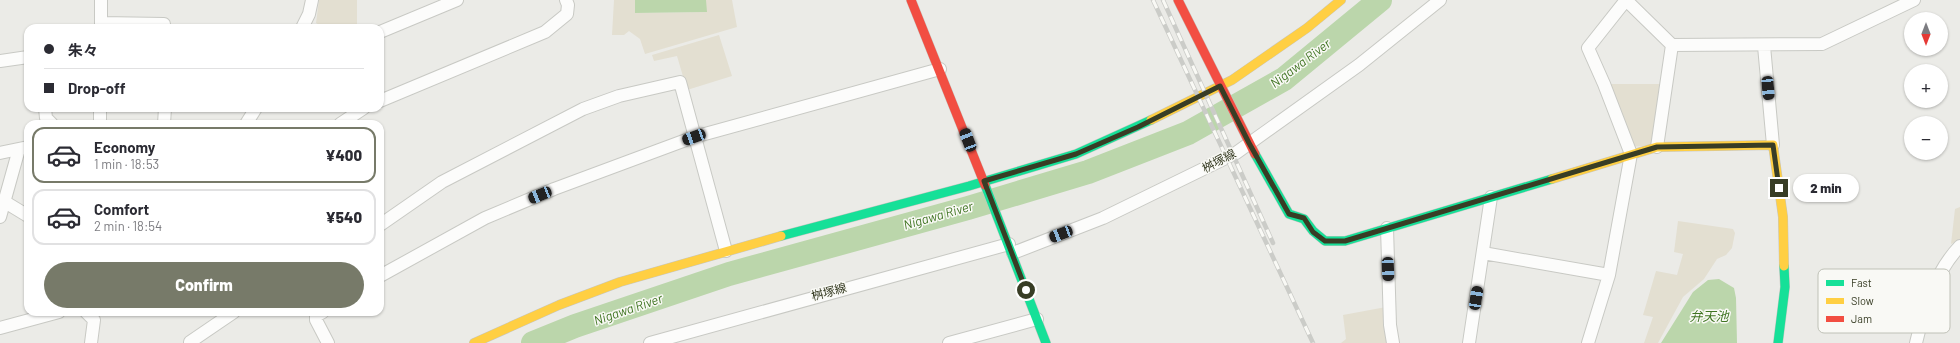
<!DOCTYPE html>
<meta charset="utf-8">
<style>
:root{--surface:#fff;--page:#f7f7f7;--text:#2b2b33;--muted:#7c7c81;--line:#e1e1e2;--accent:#777a69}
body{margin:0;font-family:Barlow,"Noto Sans JP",sans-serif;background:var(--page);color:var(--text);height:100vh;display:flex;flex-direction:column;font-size:15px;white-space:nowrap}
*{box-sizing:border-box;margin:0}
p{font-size:13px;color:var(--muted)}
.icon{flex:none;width:22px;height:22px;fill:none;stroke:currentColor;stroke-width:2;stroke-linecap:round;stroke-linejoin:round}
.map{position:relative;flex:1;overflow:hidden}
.details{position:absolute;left:24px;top:120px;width:360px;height:196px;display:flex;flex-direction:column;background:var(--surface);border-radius:12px;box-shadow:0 1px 3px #0004}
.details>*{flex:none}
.guide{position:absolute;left:24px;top:24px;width:360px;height:88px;border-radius:12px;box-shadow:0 1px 3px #0004;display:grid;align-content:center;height:88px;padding:0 20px;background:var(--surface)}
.needle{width:26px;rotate:180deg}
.tools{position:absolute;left:1904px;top:12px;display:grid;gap:8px}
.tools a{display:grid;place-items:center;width:44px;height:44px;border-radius:50%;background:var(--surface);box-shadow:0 1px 3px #0004;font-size:20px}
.end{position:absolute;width:18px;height:18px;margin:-9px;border:5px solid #383d25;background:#fff;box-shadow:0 0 0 2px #fff}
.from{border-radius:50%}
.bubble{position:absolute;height:28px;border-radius:14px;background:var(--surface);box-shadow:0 1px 3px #0004;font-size:13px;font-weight:800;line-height:28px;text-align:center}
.car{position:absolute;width:12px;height:24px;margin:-12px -6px;border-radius:5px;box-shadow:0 0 3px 1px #0007;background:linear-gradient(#222 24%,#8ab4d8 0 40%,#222 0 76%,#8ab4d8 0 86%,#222 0)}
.guide b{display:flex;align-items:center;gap:14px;height:38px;font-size:15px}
.guide b+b{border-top:1px solid var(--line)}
.guide i{width:10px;height:10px;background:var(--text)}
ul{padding:7px 0 0;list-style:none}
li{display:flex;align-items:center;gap:12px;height:56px;margin:0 8px 6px;padding:0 12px;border:2px solid var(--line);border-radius:12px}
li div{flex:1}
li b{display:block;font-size:15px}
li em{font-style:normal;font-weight:800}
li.selected{border-color:var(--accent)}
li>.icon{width:36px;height:36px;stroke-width:1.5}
.action{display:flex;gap:8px;margin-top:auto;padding:8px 20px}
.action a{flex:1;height:46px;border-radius:24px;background:var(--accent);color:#fff;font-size:16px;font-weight:800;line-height:46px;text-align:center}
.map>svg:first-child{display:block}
.green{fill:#e3dfd1}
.water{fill:#bbd6ab}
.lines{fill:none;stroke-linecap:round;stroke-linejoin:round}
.river{stroke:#bbd6ab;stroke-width:24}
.street-casing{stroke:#c8c9c4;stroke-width:14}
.fast-casing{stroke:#c6c6c1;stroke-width:10}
.slow-casing{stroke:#c6c6c1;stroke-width:10}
.jam-casing{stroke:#c6c6c1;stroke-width:10}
.street{stroke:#fcfcfb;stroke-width:12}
.fast{stroke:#16e098;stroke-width:9}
.slow{stroke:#ffcf43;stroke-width:9}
.jam{stroke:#f24e42;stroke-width:9}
.rail-casing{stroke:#cbccc8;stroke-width:4.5}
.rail{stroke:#f9f9f5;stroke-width:3;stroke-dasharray:9;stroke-linecap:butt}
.route{stroke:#383d25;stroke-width:5}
.labels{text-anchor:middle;stroke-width:3;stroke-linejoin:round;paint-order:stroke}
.street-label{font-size:12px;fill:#383d25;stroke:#f9f9f5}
.water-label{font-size:13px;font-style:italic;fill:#407523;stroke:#f9f9f5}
.key{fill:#f9f9f5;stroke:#bfc1b7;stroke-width:1}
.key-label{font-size:11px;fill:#383d25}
</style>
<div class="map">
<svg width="1960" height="343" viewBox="0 0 1960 343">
<rect width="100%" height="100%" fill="#ebebe7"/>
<!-- green -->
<path class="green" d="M 319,0 L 357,0 L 357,28 L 324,28 L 316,23 Z
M 614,0 L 635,0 L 635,13 L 706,12 L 706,0 L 732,0 L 737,27 L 645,54 L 640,39 L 629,31 L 624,35 L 612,35 Z
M 719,35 L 732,76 L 687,90 L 677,56 L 654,61 L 652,55 Z
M 1608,84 L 1663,84 L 1653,145 L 1631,147 Z
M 1960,207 L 1960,240 L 1951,244 L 1955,209 Z
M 1678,221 L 1733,229 L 1735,233 L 1732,248 L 1726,255 L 1717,259 L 1704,279 L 1683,297 L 1658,343 L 1644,343 L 1653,317 L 1643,315 L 1656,271 L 1677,275 L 1683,254 L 1674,252 Z
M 1386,307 L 1388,343 L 1341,343 L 1346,339 L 1343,315 Z"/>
<!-- water -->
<path class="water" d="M 635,0 L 706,0 L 707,12 L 635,13 Z
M 1719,279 L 1734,288 L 1736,298 L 1737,343 L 1661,343 L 1693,292 L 1708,280 Z"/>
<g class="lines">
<!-- river -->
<path class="river" d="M 533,343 L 575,326 L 729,274 L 968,208 L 1088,172 L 1188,133 L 1284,79 L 1380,0"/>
<!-- street casing -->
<g class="street-casing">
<path id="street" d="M 1626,0 L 1672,45 L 1657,147
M 101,23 L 164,24 L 164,28
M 101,28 L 101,0
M 302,28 L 309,14 L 312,0
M 380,32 L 457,0
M 1672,45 L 1822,44 L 1914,0
M 1764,46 L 1773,145
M 0,61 L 28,57
M 380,101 L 545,32 L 567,14 L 568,5 L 566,0
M 45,108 L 46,118 L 52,124
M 100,124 L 100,108
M 164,124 L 165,108
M 246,124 L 256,108
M 340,124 L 364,108
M 0,153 L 28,147
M 5,202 L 28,216
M 0,217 L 19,149
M 380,225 L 442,182 L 583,109 L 619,96 L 680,82 L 726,251
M 1387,228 L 1390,325 L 1393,343
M 1013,253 L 1103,218 L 1236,153 L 1359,65 L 1440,0
M 1483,253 L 1609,275
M 380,276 L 485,218 L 554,189 L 694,137 L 940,69
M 86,312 L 94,320 L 91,343
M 323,312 L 316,316 L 316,320 L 328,343
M 0,328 L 59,312
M 191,343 L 190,342 L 234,312
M 650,343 L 1009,244
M 949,343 L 1037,319
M 1469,343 L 1491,197
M 1588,343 L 1609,275 L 1631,154 L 1604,84 L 1588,48 L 1626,0
M 1916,343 C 1924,309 1935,272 1960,246"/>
</g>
<!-- fast casing -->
<g class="fast-casing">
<path id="fast" d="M 1255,154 L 1289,214 L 1304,219 L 1313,231 L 1325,241 L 1345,241 L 1552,179
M 985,185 L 1046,343
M 781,236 L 969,186 L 1076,154 L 1151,120
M 1778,343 L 1785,287 L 1784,266"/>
</g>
<!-- slow casing -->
<g class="slow-casing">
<path id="slow" d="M 1151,120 L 1232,80 L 1307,28 L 1341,0
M 1552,179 L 1657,147 L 1773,145 L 1783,217 L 1784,266
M 474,343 L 559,305 L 620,282 L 781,236"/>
</g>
<!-- jam casing -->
<g class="jam-casing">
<path id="jam" d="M 911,0 L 985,185
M 1178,0 L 1255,154"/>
</g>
<!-- street -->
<use href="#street" class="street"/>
<!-- fast -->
<use href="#fast" class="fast"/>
<!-- slow -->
<use href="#slow" class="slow"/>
<!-- jam -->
<use href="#jam" class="jam"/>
<!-- rail casing -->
<g class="rail-casing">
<path id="rail" d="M 1153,0 L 1313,343
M 1163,0 L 1273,243"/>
</g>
<!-- rail -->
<use href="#rail" class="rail"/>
</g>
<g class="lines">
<!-- route -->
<path class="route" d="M 1026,290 L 984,181 L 1076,154 L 1138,127 L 1220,86 L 1249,143 L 1289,214 L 1304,218 L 1313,232 L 1325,241 L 1345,241 L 1657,147 L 1773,145 L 1779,188"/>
</g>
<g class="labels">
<!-- street labels -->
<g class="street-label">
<text transform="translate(1219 161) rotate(-28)" y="4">桝塚線</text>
<text transform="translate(829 292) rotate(-15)" y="4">桝塚線</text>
</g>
<!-- water labels -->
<g class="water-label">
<text transform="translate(1300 63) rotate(-37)" y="5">Nigawa River</text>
<text transform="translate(938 215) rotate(-16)" y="5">Nigawa River</text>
<text transform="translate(628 309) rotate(-19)" y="5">Nigawa River</text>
<text x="1709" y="321">弁天池</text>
</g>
</g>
<!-- legend -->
<rect x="1818" y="269" width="132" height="64" rx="6" class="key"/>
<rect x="1826" y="280" width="18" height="6" fill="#16e098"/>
<rect x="1826" y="298" width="18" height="6" fill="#ffcf43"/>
<rect x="1826" y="316" width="18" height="6" fill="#f24e42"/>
<g class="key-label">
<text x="1851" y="287">Fast</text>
<text x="1851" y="305">Slow</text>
<text x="1851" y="323">Jam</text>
</g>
</svg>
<div class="tools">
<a><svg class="needle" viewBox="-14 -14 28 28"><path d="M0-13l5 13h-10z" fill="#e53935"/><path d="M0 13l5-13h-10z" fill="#7c7c81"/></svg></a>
<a>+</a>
<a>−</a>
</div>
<i class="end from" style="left:1026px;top:290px"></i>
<i class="end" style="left:1779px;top:188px"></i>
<div class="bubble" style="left:1793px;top:174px;width:66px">2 min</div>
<i class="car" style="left:1768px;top:88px;rotate:175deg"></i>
<i class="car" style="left:694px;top:137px;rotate:250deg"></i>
<i class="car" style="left:968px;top:140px;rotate:339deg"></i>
<i class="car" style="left:540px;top:195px;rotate:248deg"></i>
<i class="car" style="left:1061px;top:234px;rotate:249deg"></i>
<i class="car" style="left:1388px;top:269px;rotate:178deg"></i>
<i class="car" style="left:1476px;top:298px;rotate:9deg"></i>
<div class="guide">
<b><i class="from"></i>朱々</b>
<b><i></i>Drop-off</b>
</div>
<section class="details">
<ul>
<li class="selected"><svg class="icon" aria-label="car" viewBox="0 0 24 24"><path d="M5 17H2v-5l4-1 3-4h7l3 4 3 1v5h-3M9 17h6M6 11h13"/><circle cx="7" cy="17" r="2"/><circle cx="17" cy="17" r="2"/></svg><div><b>Economy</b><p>1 min · 18:53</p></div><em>¥400</em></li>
<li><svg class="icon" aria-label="car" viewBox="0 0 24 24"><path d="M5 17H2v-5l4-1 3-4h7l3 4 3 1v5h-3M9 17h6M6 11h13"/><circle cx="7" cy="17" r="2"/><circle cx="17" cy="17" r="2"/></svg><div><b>Comfort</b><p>2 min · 18:54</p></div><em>¥540</em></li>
</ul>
<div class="action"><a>Confirm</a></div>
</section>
</div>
